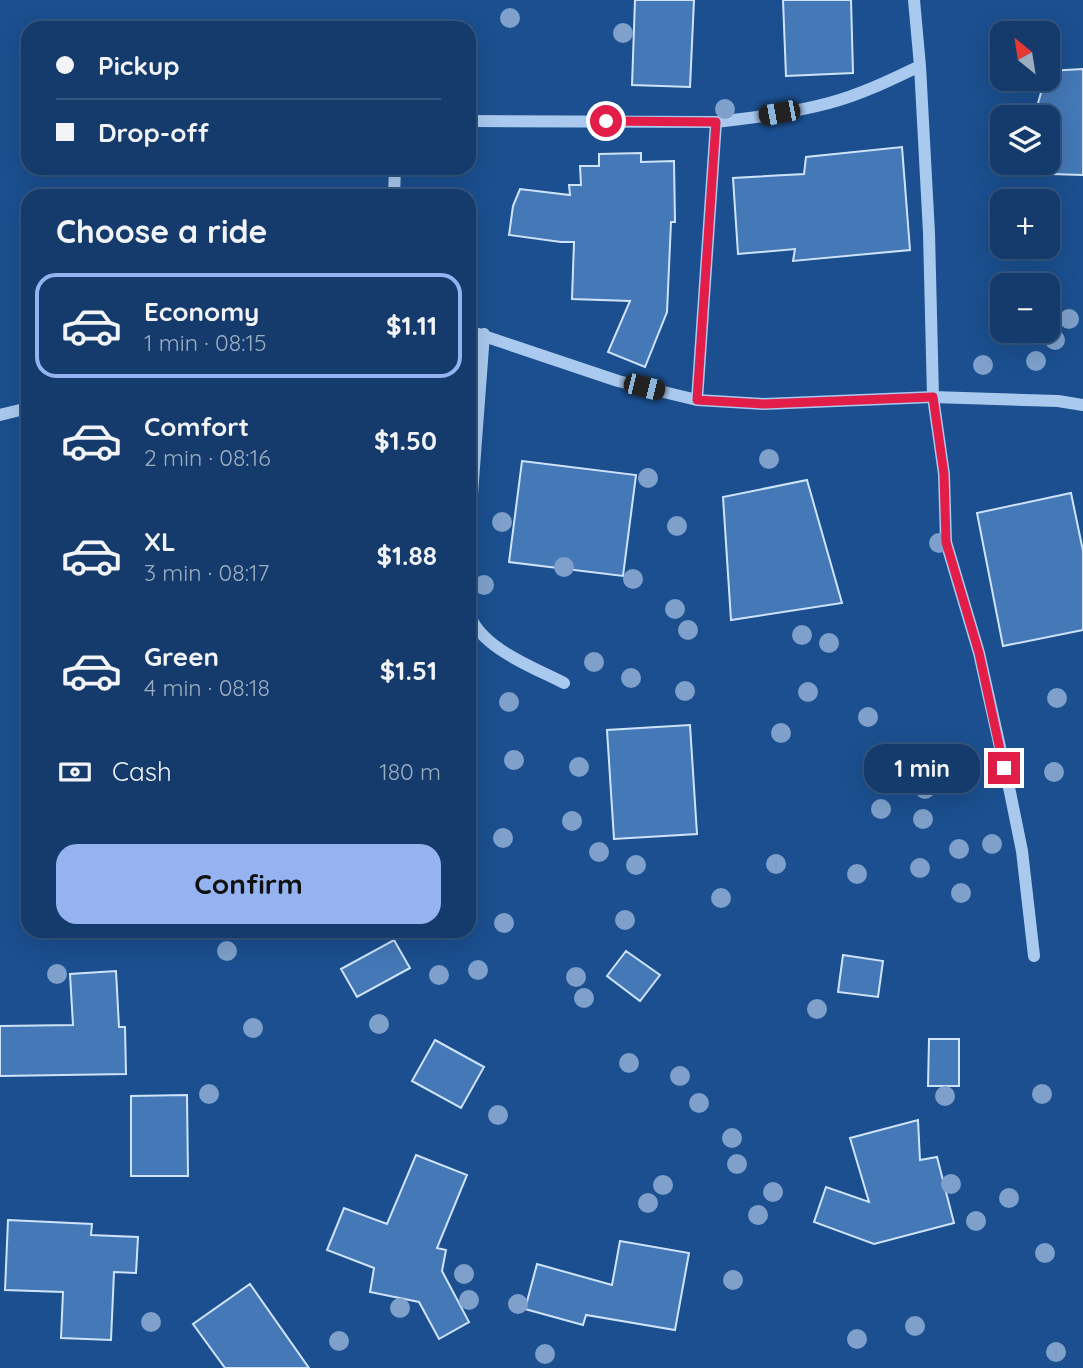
<!DOCTYPE html>
<meta charset="utf-8">
<style>
:root{--surface:#143b6b;--page:#1d4271;--text:#f1f3f6;--muted:#9dadc1;--line:#33557e;--accent:#95b2f1}
body{margin:0;font-family:Quicksand,sans-serif;background:var(--page);color:var(--text);height:100vh;display:flex;flex-direction:column;font-size:26px;white-space:nowrap}
*{box-sizing:border-box;margin:0}
p{font-size:23px;color:var(--muted)}
.icon{flex:none;width:38px;height:38px;fill:none;stroke:currentColor;stroke-width:2;stroke-linecap:round;stroke-linejoin:round}
.map{position:relative;flex:1;overflow:hidden}
.sheet{position:absolute;left:21px;top:189px;width:455px;height:749px;display:flex;flex-direction:column;background:var(--surface);border-radius:21px;box-shadow:0 7px 28px #0002,0 0 0 2px var(--line)}
.sheet>*{flex:none}
.guide{position:absolute;left:21px;top:21px;width:455px;height:154px;border-radius:21px;box-shadow:0 7px 28px #0002,0 0 0 2px var(--line);display:grid;align-content:center;height:154px;padding:0 35px;background:var(--surface)}
.needle{width:46px;rotate:330deg}
.buttons{position:absolute;left:990px;top:21px;display:grid;gap:14px}
.buttons a{display:grid;place-items:center;width:70px;height:70px;border-radius:14px;background:var(--surface);box-shadow:0 7px 28px #0002,0 0 0 2px var(--line);font-size:35px}
.end{position:absolute;width:32px;height:32px;margin:-16px;border:9px solid #e11d48;background:#fff;box-shadow:0 0 0 4px #fff}
.from{border-radius:50%}
.bubble{position:absolute;height:49px;border-radius:21px;background:var(--surface);box-shadow:0 7px 28px #0002,0 0 0 2px var(--line);font-size:23px;font-weight:800;line-height:49px;text-align:center}
.car{position:absolute;width:21px;height:42px;margin:-21px -10px;border-radius:9px;box-shadow:0 0 5px 2px #0007;background:linear-gradient(#222 24%,#8ab4d8 0 40%,#222 0 76%,#8ab4d8 0 86%,#222 0)}
.guide b{display:flex;align-items:center;gap:24px;height:66px;font-size:26px}
.guide b+b{border-top:2px solid var(--line)}
.guide i{width:18px;height:18px;background:var(--text)}
ul{padding:0;list-style:none}
li{display:flex;align-items:center;gap:21px;height:105px;margin:0 14px 10px;padding:0 21px;border:4px solid transparent;border-radius:21px}
li div{flex:1}
li b{display:block;font-size:26px}
li em{font-style:normal;font-weight:800}
li.selected{border-color:var(--accent)}
li>.icon{width:63px;height:63px;stroke-width:1.5}
h2{padding:0 35px;font-size:32px;line-height:84px}
.pay{display:flex;align-items:center;gap:18px;height:77px;padding:0 35px;font-size:26px}
.pay p{margin-inline-start:auto}
.button{display:flex;gap:14px;margin-top:auto;padding:14px 35px}
.button a{flex:1;height:80px;border-radius:21px;background:var(--accent);color:#111;font-size:28px;font-weight:800;line-height:80px;text-align:center}
.map>svg:first-child{display:block}
.building{fill:#4478b7;stroke:#cfe3fa;stroke-width:2}
.lines{fill:none;stroke-linecap:round;stroke-linejoin:round}
.minor{stroke:#a9c9ee;stroke-width:12}
.tree{fill:#7ea0ca}
.route{stroke:#e11d48;stroke-width:9}
</style>
<div class="map">
<svg width="1083" height="1368" viewBox="0 0 1083 1368">
<rect width="100%" height="100%" fill="#1b4f8f"/>
<!-- building -->
<path class="building" d="M 635,0 L 694,0 L 690,87 L 632,85 Z
M 783,0 L 851,0 L 853,73 L 786,76 Z
M 1083,69 L 1083,175 L 1018,173 L 1021,163 L 1048,163 L 1048,117 L 1034,117 L 1045,79 L 1048,79 L 1048,71 Z
M 902,147 L 910,250 L 793,261 L 795,249 L 738,254 L 733,178 L 804,174 L 806,157 Z
M 641,153 L 641,162 L 674,161 L 675,222 L 671,222 L 667,312 L 645,367 L 608,352 L 630,301 L 572,299 L 574,242 L 561,242 L 509,235 L 513,206 L 520,189 L 570,195 L 569,185 L 581,185 L 580,166 L 599,166 L 599,154 Z
M 522,461 L 636,475 L 623,576 L 509,562 Z
M 807,480 L 842,603 L 731,620 L 723,497 Z
M 1071,493 L 1083,551 L 1083,630 L 1003,646 L 977,513 Z
M 690,725 L 697,834 L 614,839 L 607,730 Z
M 394,940 L 410,968 L 357,997 L 341,969 Z
M 626,951 L 660,975 L 640,1001 L 607,976 Z
M 843,955 L 883,961 L 878,997 L 838,992 Z
M 116,971 L 119,1027 L 125,1027 L 126,1074 L 0,1076 L 0,1026 L 73,1025 L 70,974 Z
M 929,1039 L 959,1039 L 959,1086 L 928,1086 Z
M 435,1040 L 484,1067 L 461,1108 L 412,1081 Z
M 187,1095 L 188,1176 L 131,1176 L 131,1096 Z
M 918,1120 L 920,1160 L 937,1157 L 954,1223 L 874,1244 L 814,1222 L 826,1187 L 869,1202 L 850,1138 Z
M 416,1155 L 467,1175 L 437,1248 L 446,1250 L 442,1271 L 469,1322 L 439,1339 L 419,1302 L 370,1292 L 374,1268 L 327,1250 L 344,1208 L 387,1224 Z
M 8,1220 L 92,1224 L 91,1235 L 138,1237 L 136,1273 L 114,1272 L 111,1340 L 61,1338 L 63,1292 L 5,1290 Z
M 620,1241 L 689,1253 L 675,1330 L 586,1315 L 583,1325 L 525,1309 L 537,1264 L 612,1285 Z
M 250,1284 L 309,1368 L 225,1368 L 193,1324 Z"/>
<g class="lines">
<!-- minor -->
<path class="minor" d="M 914,0 L 920,66 L 929,233 L 933,397 L 944,474 L 946,542 L 979,653 L 1010,792 L 1022,851 L 1034,956
M 469,121 L 716,122
M 394,196 L 395,168
M 469,331 L 618,381 L 697,400 L 764,404 L 933,397 L 1058,401 L 1083,405
M 697,400 L 716,122 C 753,118 792,113 829,103 C 860,95 891,80 920,66
M 0,415 L 28,408
M 469,534 L 484,334
M 469,613 C 480,648 533,667 564,683"/>
</g>
<!-- trees -->
<g class="tree">
<circle cx="510" cy="18" r="10"/>
<circle cx="623" cy="33" r="10"/>
<circle cx="725" cy="109" r="10"/>
<circle cx="1069" cy="319" r="10"/>
<circle cx="1055" cy="340" r="10"/>
<circle cx="1036" cy="361" r="10"/>
<circle cx="983" cy="365" r="10"/>
<circle cx="769" cy="459" r="10"/>
<circle cx="648" cy="478" r="10"/>
<circle cx="502" cy="522" r="10"/>
<circle cx="677" cy="526" r="10"/>
<circle cx="939" cy="543" r="10"/>
<circle cx="564" cy="567" r="10"/>
<circle cx="633" cy="579" r="10"/>
<circle cx="484" cy="585" r="10"/>
<circle cx="675" cy="609" r="10"/>
<circle cx="688" cy="630" r="10"/>
<circle cx="802" cy="635" r="10"/>
<circle cx="829" cy="643" r="10"/>
<circle cx="594" cy="662" r="10"/>
<circle cx="631" cy="678" r="10"/>
<circle cx="685" cy="691" r="10"/>
<circle cx="808" cy="692" r="10"/>
<circle cx="1057" cy="698" r="10"/>
<circle cx="509" cy="702" r="10"/>
<circle cx="868" cy="717" r="10"/>
<circle cx="781" cy="733" r="10"/>
<circle cx="514" cy="760" r="10"/>
<circle cx="579" cy="767" r="10"/>
<circle cx="1054" cy="772" r="10"/>
<circle cx="925" cy="789" r="10"/>
<circle cx="881" cy="809" r="10"/>
<circle cx="923" cy="819" r="10"/>
<circle cx="572" cy="821" r="10"/>
<circle cx="503" cy="838" r="10"/>
<circle cx="992" cy="844" r="10"/>
<circle cx="959" cy="849" r="10"/>
<circle cx="599" cy="852" r="10"/>
<circle cx="776" cy="864" r="10"/>
<circle cx="636" cy="865" r="10"/>
<circle cx="920" cy="868" r="10"/>
<circle cx="857" cy="874" r="10"/>
<circle cx="961" cy="893" r="10"/>
<circle cx="721" cy="898" r="10"/>
<circle cx="625" cy="920" r="10"/>
<circle cx="504" cy="923" r="10"/>
<circle cx="227" cy="951" r="10"/>
<circle cx="478" cy="970" r="10"/>
<circle cx="57" cy="974" r="10"/>
<circle cx="439" cy="975" r="10"/>
<circle cx="576" cy="977" r="10"/>
<circle cx="584" cy="998" r="10"/>
<circle cx="817" cy="1009" r="10"/>
<circle cx="379" cy="1024" r="10"/>
<circle cx="253" cy="1028" r="10"/>
<circle cx="629" cy="1063" r="10"/>
<circle cx="680" cy="1076" r="10"/>
<circle cx="209" cy="1094" r="10"/>
<circle cx="1042" cy="1094" r="10"/>
<circle cx="945" cy="1096" r="10"/>
<circle cx="699" cy="1103" r="10"/>
<circle cx="498" cy="1115" r="10"/>
<circle cx="732" cy="1138" r="10"/>
<circle cx="737" cy="1164" r="10"/>
<circle cx="951" cy="1184" r="10"/>
<circle cx="663" cy="1185" r="10"/>
<circle cx="773" cy="1192" r="10"/>
<circle cx="1009" cy="1198" r="10"/>
<circle cx="648" cy="1203" r="10"/>
<circle cx="758" cy="1215" r="10"/>
<circle cx="976" cy="1221" r="10"/>
<circle cx="1045" cy="1253" r="10"/>
<circle cx="464" cy="1274" r="10"/>
<circle cx="733" cy="1280" r="10"/>
<circle cx="469" cy="1300" r="10"/>
<circle cx="518" cy="1304" r="10"/>
<circle cx="400" cy="1308" r="10"/>
<circle cx="151" cy="1322" r="10"/>
<circle cx="915" cy="1326" r="10"/>
<circle cx="857" cy="1339" r="10"/>
<circle cx="339" cy="1341" r="10"/>
<circle cx="1056" cy="1352" r="10"/>
<circle cx="545" cy="1354" r="10"/>
</g>
<g class="lines">
<!-- route -->
<path class="route" d="M 606,121 L 716,122 L 697,400 L 764,404 L 933,397 L 944,474 L 946,542 L 979,653 L 1004,768"/>
</g>
</svg>
<div class="buttons">
<a><svg class="needle" viewBox="-14 -14 28 28"><path d="M0-13l5 13h-10z" fill="#e53935"/><path d="M0 13l5-13h-10z" fill="#9dadc1"/></svg></a>
<a><svg class="icon" aria-label="layers" viewBox="0 0 24 24"><path d="M12 4l9 5-9 5-9-5zM3 14l9 5 9-5"/></svg></a>
<a>+</a>
<a>−</a>
</div>
<i class="end from" style="left:606px;top:121px"></i>
<i class="end" style="left:1004px;top:768px"></i>
<div class="bubble" style="left:864px;top:744px;width:116px">1 min</div>
<i class="car" style="left:779px;top:113px;rotate:259deg"></i>
<i class="car" style="left:644px;top:387px;rotate:104deg"></i>
<div class="guide">
<b><i class="from"></i>Pickup</b>
<b><i></i>Drop-off</b>
</div>
<section class="sheet">
<h2>Choose a ride</h2>
<ul>
<li class="selected"><svg class="icon" aria-label="car" viewBox="0 0 24 24"><path d="M5 17H2v-5l4-1 3-4h7l3 4 3 1v5h-3M9 17h6M6 11h13"/><circle cx="7" cy="17" r="2"/><circle cx="17" cy="17" r="2"/></svg><div><b>Economy</b><p>1 min · 08:15</p></div><em>$1.11</em></li>
<li><svg class="icon" aria-label="car" viewBox="0 0 24 24"><path d="M5 17H2v-5l4-1 3-4h7l3 4 3 1v5h-3M9 17h6M6 11h13"/><circle cx="7" cy="17" r="2"/><circle cx="17" cy="17" r="2"/></svg><div><b>Comfort</b><p>2 min · 08:16</p></div><em>$1.50</em></li>
<li><svg class="icon" aria-label="car" viewBox="0 0 24 24"><path d="M5 17H2v-5l4-1 3-4h7l3 4 3 1v5h-3M9 17h6M6 11h13"/><circle cx="7" cy="17" r="2"/><circle cx="17" cy="17" r="2"/></svg><div><b>XL</b><p>3 min · 08:17</p></div><em>$1.88</em></li>
<li><svg class="icon" aria-label="car" viewBox="0 0 24 24"><path d="M5 17H2v-5l4-1 3-4h7l3 4 3 1v5h-3M9 17h6M6 11h13"/><circle cx="7" cy="17" r="2"/><circle cx="17" cy="17" r="2"/></svg><div><b>Green</b><p>4 min · 08:18</p></div><em>$1.51</em></li>
</ul>
<div class="pay"><svg class="icon" aria-label="cash" viewBox="0 0 24 24"><path d="M3 7h18v10H3z"/><circle cx="12" cy="12" r="2"/></svg>Cash<p>180 m</p></div>
<div class="button"><a>Confirm</a></div>
</section>
</div>
